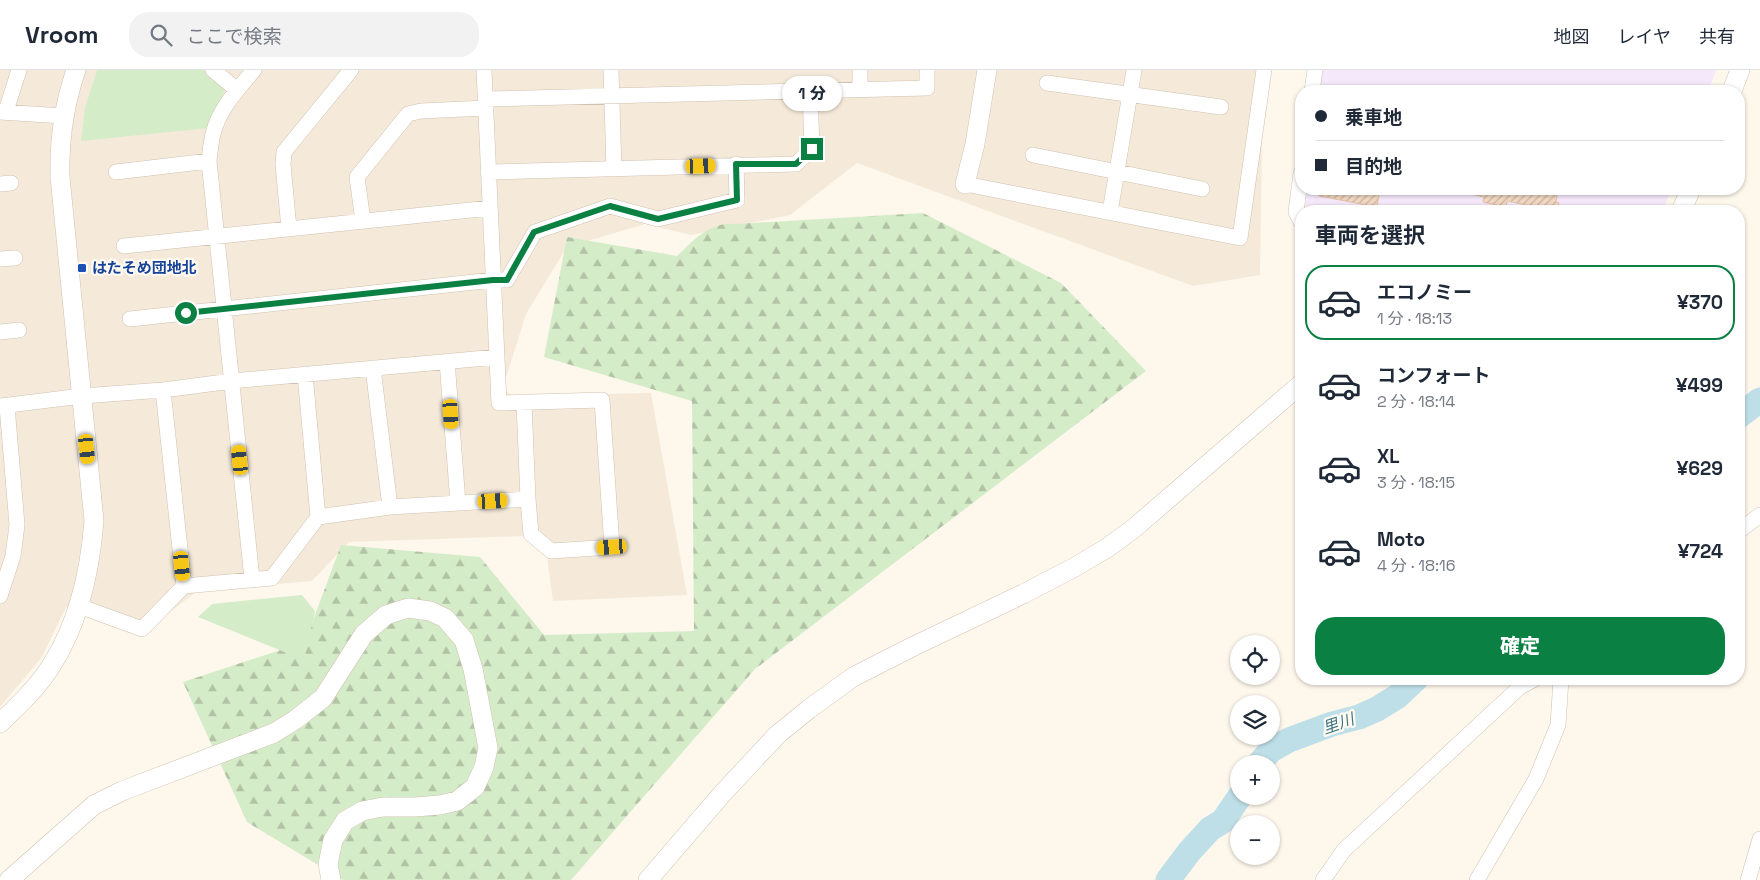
<!DOCTYPE html>
<html lang="ja">
<meta charset="utf-8">
<style>
:root{--surface:#fff;--page:#f2f2f3;--text:#1f2937;--muted:#747a83;--line:#e0e1e3;--accent:#0b8043}
body{margin:0;font-family:"Space Grotesk","Noto Sans JP",sans-serif;background:var(--page);color:var(--text);height:100vh;display:flex;flex-direction:column;font-size:19px;white-space:nowrap}
*{box-sizing:border-box;margin:0}
p{font-size:16px;color:var(--muted)}
.icon{flex:none;width:28px;height:28px;fill:none;stroke:currentColor;stroke-width:2;stroke-linecap:round;stroke-linejoin:round}
.map{position:relative;flex:1;overflow:hidden}
.drawer{position:absolute;left:1295px;top:135px;width:450px;height:480px;display:flex;flex-direction:column;background:var(--surface);border-radius:20px;box-shadow:0 1px 4px #0004}
.drawer>*{flex:none}
.top-card{position:absolute;left:1295px;top:15px;width:450px;height:110px;border-radius:20px;box-shadow:0 1px 4px #0004;display:grid;align-content:center;height:110px;padding:0 20px;background:var(--surface)}
.controls{position:absolute;left:1230px;top:565px;display:grid;gap:10px}
.controls a{display:grid;place-items:center;width:50px;height:50px;border-radius:50%;background:var(--surface);box-shadow:0 1px 4px #0004;font-size:25px}
.end{position:absolute;width:22px;height:22px;margin:-11px;border:6px solid #0b8043;background:#fff;box-shadow:0 0 0 2px #fff}
.from{border-radius:50%}
.bubble{position:absolute;height:35px;border-radius:18px;background:var(--surface);box-shadow:0 1px 4px #0004;font-size:16px;font-weight:800;line-height:35px;text-align:center}
.car{position:absolute;width:15px;height:30px;margin:-15px -8px;border-radius:6px;box-shadow:0 0 4px 1px #0007;background:linear-gradient(#f5c518 24%,#345 0 40%,#f5c518 0 76%,#345 0 86%,#f5c518 0)}
.top-card b{display:flex;align-items:center;gap:18px;height:48px;font-size:19px}
.top-card b+b{border-top:1px solid var(--line)}
.top-card i{width:12px;height:12px;background:var(--text)}
ul{padding:0;list-style:none}
li{display:flex;align-items:center;gap:15px;height:75px;margin:0 10px 8px;padding:0 10px;border:2px solid transparent;border-radius:20px}
li div{flex:1}
li b{display:block;font-size:19px}
li em{font-style:normal;font-weight:800}
li.current{border-color:var(--accent)}
li>.icon{width:45px;height:45px;stroke-width:1.5}
h2{padding:0 20px;font-size:22px;line-height:60px}
.button{display:flex;gap:10px;margin-top:auto;padding:10px 20px}
.button a{flex:1;height:58px;border-radius:20px;background:var(--accent);color:#fff;font-size:20px;font-weight:800;line-height:58px;text-align:center}
header{display:flex;align-items:center;gap:30px;box-sizing:border-box;height:70px;padding:0 25px;background:var(--surface);border-bottom:1px solid var(--line)}
header strong{font-size:24px}
nav{display:flex;gap:28px;margin-inline-start:auto;font-size:18px}
.search{width:350px;height:45px;background:var(--page);display:flex;align-items:center;gap:12px;box-sizing:border-box;padding:0 18px;border-radius:20px;color:var(--muted);font-size:19px}
.map>svg:first-child{display:block}
.residential{fill:#f5eada}
.education{fill:#f4e8fa}
.forest{fill:url(#forest-firs)}
.park{fill:#d5ecc9}
.lines{fill:none;stroke-linecap:round;stroke-linejoin:round}
.river{stroke:#bfdfe8;stroke-width:25}
.building{fill:url(#building-hatch);stroke:#e6c1a3}
.minor-casing{stroke:#d1c0b0;stroke-width:16}
.tertiary-casing{stroke:#d1c0b0;stroke-width:20}
.minor{stroke:#fff;stroke-width:15}
.tertiary{stroke:#fff;stroke-width:19}
.route{stroke:#0b8043;stroke-width:6}
.transit-dot{fill:#1a4fb4;stroke:#fffbf3;stroke-width:2}
.labels{text-anchor:middle;stroke-width:4.5;stroke-linejoin:round;paint-order:stroke}
.transit-label{font-size:15px;font-weight:bold;fill:#164399;stroke:#fffbf3;text-anchor:start}
.water-label{font-size:16px;font-style:italic;fill:#437786;stroke:#fffbf3}
</style>
<header>
<strong>Vroom</strong>
<div class="search"><svg class="icon" aria-label="search" viewBox="0 0 24 24"><circle cx="10" cy="10" r="6"/><path d="M15 15l6 6"/></svg>ここで検索</div>
<nav><a>地図</a><a>レイヤ</a><a>共有</a></nav>
</header>
<div class="map">
<svg width="1760" height="810" viewBox="0 0 1760 810">
<defs>
<pattern id="forest-firs" width="22" height="20" patternUnits="userSpaceOnUse" patternTransform="scale(1.25)"><rect width="22" height="20" fill="#d5ecc9"/><path d="M5 1l3.5 6h-7zM16 11l3.5 6h-7z" fill="#b2c3a5"/></pattern>
<pattern id="building-hatch" width="6" height="6" patternUnits="userSpaceOnUse" patternTransform="scale(1.25)"><rect width="6" height="6" fill="#f3d9c3"/><path d="M-1 1l2-2M0 6l6-6M5 7l2-2" fill="none" stroke="#cab3a1"/></pattern>
</defs>
<rect width="100%" height="100%" fill="#fdf7ec"/>
<!-- residential -->
<path class="residential" d="M 0,0 L 1263,0 L 1260,205 L 1193,216 L 857,93 L 790,145 L 691,165 L 645,154 L 567,177 L 526,244 L 503,317 L 511,326 L 651,323 L 687,525 L 553,531 L 547,486 L 524,466 L 349,472 L 312,511 L 197,521 L 141,565 L 66,537 L 42,587 L 0,637 Z"/>
<!-- education -->
<path class="education" d="M 1320,0 L 1716,0 L 1708,21 L 1317,21 Z
M 1307,119 L 1671,119 L 1663,141 L 1305,141 Z"/>
<!-- forest -->
<path class="forest" d="M 923,143 L 1061,213 L 1146,301 L 755,599 L 571,810 L 343,810 L 247,752 L 183,612 L 305,572 L 341,475 L 480,487 L 544,565 L 694,561 L 692,331 L 544,287 L 567,167 L 677,186 C 694,170 710,151 736,154 Z"/>
<!-- park -->
<path class="park" d="M 97,0 L 203,0 L 224,17 L 223,29 L 209,58 L 81,71 L 85,38 Z
M 302,525 L 315,541 L 304,590 L 198,547 L 212,534 Z"/>
<g class="lines">
<!-- river -->
<path class="river" d="M 1739,346 L 1760,330
M 1259,694 L 1271,680 L 1289,670 L 1332,654 L 1359,647 L 1377,639 L 1398,626 L 1416,609
M 1168,810 L 1189,782 L 1210,759 L 1223,751 L 1240,726"/>
</g>
<!-- building -->
<path class="building" d="M 1320,119 L 1380,119 L 1377,137 L 1319,126 Z
M 1457,119 L 1558,119 L 1556,132 L 1559,133 L 1557,141 L 1507,131 L 1506,137 L 1483,132 L 1484,127 L 1457,121 Z"/>
<g class="lines">
<!-- minor casing -->
<g class="minor-casing">
<path id="minor" d="M 213,0 L 237,20
M 484,0 L 499,333 L 602,330 L 612,477 L 551,481 L 531,464 L 528,429 L 524,333
M 611,0 L 614,99
M 860,0 L 860,20
M 1047,13 L 1221,37
M 1312,21 L 1315,0
M 485,29 L 927,18 L 927,0
M 6,41 L 19,0
M 0,42 L 64,46
M 1033,85 L 1202,119
M 116,102 L 209,91
M 488,102 L 796,94 L 812,79 L 810,21
M 1301,103 L 1296,142 L 1301,152
M 0,114 L 11,113
M 965,114 L 1240,168 L 1264,0
M 1110,142 L 1134,0
M 363,151 L 357,107 L 408,44 L 421,41 L 486,38
M 289,159 L 283,94 L 284,82 L 351,0
M 124,176 L 490,138
M 0,189 L 15,188
M 130,249 L 493,210 L 507,210 L 535,162 L 610,136 L 658,149 L 737,130 L 736,94
M 0,262 L 19,260
M 447,291 L 458,433
M 373,298 L 390,437
M 305,304 L 318,447
M 163,320 L 184,516
M 0,336 L 82,326 L 163,320 L 232,311 L 497,287
M 1739,461 L 1760,445
M 252,509 L 209,91 C 210,82 211,72 213,64 C 219,39 238,19 254,0
M 0,526 L 13,486 L 17,455 L 7,336
M 79,536 L 142,559 L 184,516 L 272,508 L 318,447 L 390,437 L 528,429
M 1323,810 L 1344,780 L 1520,617 L 1535,609
M 1477,810 L 1536,709 L 1558,655 L 1561,609
M 1748,810 L 1760,769"/>
</g>
<!-- tertiary casing -->
<g class="tertiary-casing">
<path id="tertiary" d="M 1732,21 L 1740,0
M 965,114 L 975,74 L 987,0
M 1681,141 L 1691,119
M 0,653 C 18,636 38,617 51,596 C 79,553 90,501 94,451 L 60,107 C 59,70 64,35 76,0
M 9,810 L 94,735 L 122,721 L 274,663 L 295,650 L 323,628 L 364,564 L 386,545 L 408,538 L 430,541 L 445,548 L 464,570 L 473,599 L 488,678 L 484,697 L 475,717 L 457,731 L 440,735 L 415,737 L 383,737 L 362,741 L 345,751 L 333,770 L 328,794 L 331,810
M 648,810 L 722,724 L 777,665 L 809,639 L 853,607 L 914,576 L 1023,524 L 1075,497 L 1107,478 L 1133,459 L 1301,314"/>
</g>
<!-- minor -->
<use href="#minor" class="minor"/>
<!-- tertiary -->
<use href="#tertiary" class="tertiary"/>
</g>
<g class="lines">
<!-- route -->
<path class="route" d="M 186,243 L 493,210 L 507,210 L 534,162 L 610,136 L 658,149 L 737,130 L 736,94 L 796,94 L 812,79"/>
</g>
<!-- markers -->
<rect class="transit-dot" x="77" y="193" width="10" height="10" rx="2.5"/>
<g class="labels">
<!-- transit labels -->
<g class="transit-label">
<text x="92" y="203">はたそめ団地北</text>
</g>
<!-- water labels -->
<g class="water-label">
<text transform="translate(1338 653) rotate(-19)" y="6">里川</text>
</g>
</g>
</svg>
<div class="controls">
<a><svg class="icon" aria-label="locate" viewBox="0 0 24 24"><circle cx="12" cy="12" r="6"/><path d="M12 2v4M12 18v4M2 12h4M18 12h4"/></svg></a>
<a><svg class="icon" aria-label="layers" viewBox="0 0 24 24"><path d="M12 4l9 5-9 5-9-5zM3 14l9 5 9-5"/></svg></a>
<a>+</a>
<a>−</a>
</div>
<i class="end from" style="left:186px;top:243px"></i>
<i class="end" style="left:812px;top:79px"></i>
<div class="bubble" style="left:782px;top:6px;width:60px">1 分</div>
<i class="car" style="left:701px;top:96px;rotate:88deg"></i>
<i class="car" style="left:451px;top:344px;rotate:176deg"></i>
<i class="car" style="left:87px;top:379px;rotate:174deg"></i>
<i class="car" style="left:240px;top:390px;rotate:354deg"></i>
<i class="car" style="left:493px;top:431px;rotate:87deg"></i>
<i class="car" style="left:612px;top:477px;rotate:266deg"></i>
<i class="car" style="left:182px;top:496px;rotate:174deg"></i>
<div class="top-card">
<b><i class="from"></i>乗車地</b>
<b><i></i>目的地</b>
</div>
<section class="drawer">
<h2>車両を選択</h2>
<ul>
<li class="current"><svg class="icon" aria-label="car" viewBox="0 0 24 24"><path d="M5 17H2v-5l4-1 3-4h7l3 4 3 1v5h-3M9 17h6M6 11h13"/><circle cx="7" cy="17" r="2"/><circle cx="17" cy="17" r="2"/></svg><div><b>エコノミー</b><p>1 分 · 18:13</p></div><em>¥370</em></li>
<li><svg class="icon" aria-label="car" viewBox="0 0 24 24"><path d="M5 17H2v-5l4-1 3-4h7l3 4 3 1v5h-3M9 17h6M6 11h13"/><circle cx="7" cy="17" r="2"/><circle cx="17" cy="17" r="2"/></svg><div><b>コンフォート</b><p>2 分 · 18:14</p></div><em>¥499</em></li>
<li><svg class="icon" aria-label="car" viewBox="0 0 24 24"><path d="M5 17H2v-5l4-1 3-4h7l3 4 3 1v5h-3M9 17h6M6 11h13"/><circle cx="7" cy="17" r="2"/><circle cx="17" cy="17" r="2"/></svg><div><b>XL</b><p>3 分 · 18:15</p></div><em>¥629</em></li>
<li><svg class="icon" aria-label="car" viewBox="0 0 24 24"><path d="M5 17H2v-5l4-1 3-4h7l3 4 3 1v5h-3M9 17h6M6 11h13"/><circle cx="7" cy="17" r="2"/><circle cx="17" cy="17" r="2"/></svg><div><b>Moto</b><p>4 分 · 18:16</p></div><em>¥724</em></li>
</ul>
<div class="button"><a>確定</a></div>
</section>
</div>
